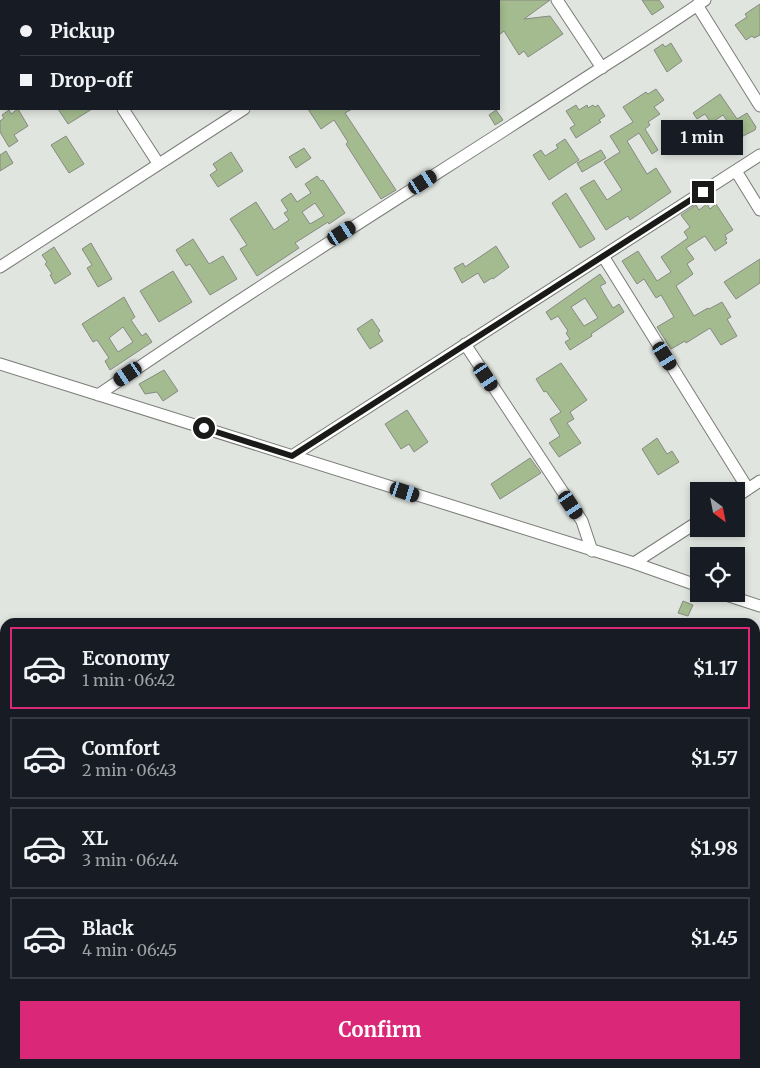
<!DOCTYPE html>
<meta charset="utf-8">
<style>
:root{--surface:#171b24;--page:#242831;--text:#f1f3f6;--muted:#9ea1a6;--line:#363941;--accent:#db2777}
body{margin:0;font-family:Merriweather,serif;background:var(--page);color:var(--text);height:100vh;display:flex;flex-direction:column;font-size:19px;white-space:nowrap}
*{box-sizing:border-box;margin:0}
p{font-size:16px;color:var(--muted)}
.icon{flex:none;width:28px;height:28px;fill:none;stroke:currentColor;stroke-width:2;stroke-linecap:round;stroke-linejoin:round}
.map{position:relative;flex:1;overflow:hidden}
.side{position:absolute;left:0px;top:618px;width:760px;height:451px;display:flex;flex-direction:column;background:var(--surface);border-radius:15px 15px 0 0;box-shadow:0 2px 8px #0003}
.side>*{flex:none}
.top-card{position:absolute;left:0px;top:0px;width:500px;height:110px;box-shadow:0 2px 8px #0003;display:grid;align-content:center;height:110px;padding:0 20px;background:var(--surface)}
.needle{width:32px;rotate:148deg}
.fabs{position:absolute;left:690px;top:482px;display:grid;gap:10px}
.fabs a{display:grid;place-items:center;width:55px;height:55px;border-radius:0px;background:var(--surface);box-shadow:0 2px 8px #0003;font-size:25px}
.end{position:absolute;width:22px;height:22px;margin:-11px;border:6px solid #1a1b19;background:#fff;box-shadow:0 0 0 2px #fff}
.from{border-radius:50%}
.bubble{position:absolute;height:35px;border-radius:0px;background:var(--surface);box-shadow:0 2px 8px #0003;font-size:16px;font-weight:700;line-height:35px;text-align:center}
.car{position:absolute;width:15px;height:30px;margin:-15px -8px;border-radius:6px;box-shadow:0 0 4px 1px #0007;background:linear-gradient(#222 24%,#8ab4d8 0 40%,#222 0 76%,#8ab4d8 0 86%,#222 0)}
.top-card b{display:flex;align-items:center;gap:18px;height:48px;font-size:19px}
.top-card b+b{border-top:1px solid var(--line)}
.top-card i{width:12px;height:12px;background:var(--text)}
ul{padding:9px 0 0;list-style:none}
li{display:flex;align-items:center;gap:15px;height:82px;margin:0 10px 8px;padding:0 10px;border:2px solid var(--line);border-radius:0px}
li div{flex:1}
li b{display:block;font-size:19px}
li em{font-style:normal;font-weight:700}
li.selected{border-color:var(--accent)}
li>.icon{width:45px;height:45px;stroke-width:1.5}
.action{display:flex;gap:10px;margin-top:auto;padding:10px 20px}
.action a{flex:1;height:58px;border-radius:0px;background:var(--accent);color:#fff;font-size:20px;font-weight:700;line-height:58px;text-align:center}
.map>svg:first-child{display:block}
.building{fill:#a3bb8f;stroke:#878a84;fill-rule:evenodd}
.lines{fill:none;stroke-linecap:round;stroke-linejoin:round}
.minor-casing{stroke:#797c77;stroke-width:13}
.minor{stroke:#fff;stroke-width:11}
.route{stroke:#1a1b19;stroke-width:6}
</style>
<div class="map">
<svg width="760" height="1068" viewBox="0 0 760 1068">
<rect width="100%" height="100%" fill="#e1e5df"/>
<!-- building -->
<path class="building" d="M 499,0 L 550,0 L 524,19 L 550,16 L 563,34 L 528,57 L 524,51 L 519,55 L 504,31 L 499,35 Z
M 642,0 L 659,0 L 664,7 L 652,15 Z
M 760,4 L 760,35 L 754,38 L 752,36 L 746,40 L 735,25 L 747,17 L 745,14 Z
M 671,43 L 682,61 L 667,72 L 654,50 L 663,44 L 665,47 Z
M 656,89 L 664,100 L 654,107 L 660,114 L 648,122 L 650,125 L 645,129 L 658,150 L 652,154 L 639,133 L 627,141 L 647,174 L 656,168 L 671,192 L 630,220 L 628,216 L 606,230 L 580,188 L 594,180 L 607,200 L 622,190 L 604,162 L 620,152 L 610,136 L 633,122 L 623,107 L 646,92 L 648,94 Z
M 720,94 L 737,119 L 747,113 L 756,127 L 755,130 L 739,138 L 723,115 L 711,123 L 705,114 L 697,119 L 693,113 Z
M 576,105 L 579,110 L 587,105 L 588,108 L 593,105 L 595,107 L 598,105 L 605,116 L 599,120 L 601,122 L 576,138 L 570,128 L 575,125 L 566,111 Z
M 18,109 L 28,126 L 14,135 L 18,141 L 9,147 L 0,132 L 0,121 L 4,118 L 2,115 L 9,110 L 11,114 Z
M 58,109 L 92,109 L 68,124 Z
M 308,109 L 352,109 L 345,113 L 396,190 L 381,199 L 346,144 L 348,142 L 334,120 L 321,129 Z
M 496,110 L 503,120 L 495,125 L 489,115 Z
M 66,136 L 84,164 L 69,173 L 51,145 Z
M 565,139 L 579,160 L 549,180 L 533,155 L 541,150 L 545,156 L 558,148 L 556,145 Z
M 304,148 L 311,158 L 296,168 L 289,157 Z
M 601,150 L 606,158 L 582,172 L 577,163 Z
M 6,151 L 13,163 L 0,171 L 0,155 Z
M 231,152 L 243,171 L 218,187 L 210,175 L 217,170 L 213,164 Z
M 317,176 L 321,181 L 323,180 L 345,213 L 329,224 L 328,222 L 295,243 L 299,248 L 257,276 L 240,249 L 247,245 L 230,219 L 256,202 L 274,230 L 289,220 L 284,213 L 288,211 L 281,200 L 291,193 L 297,202 L 311,193 L 305,184 ZM 315,203 L 324,216 L 310,224 L 302,212 Z
M 566,193 L 595,239 L 580,248 L 552,203 Z
M 707,204 L 710,209 L 716,204 L 733,230 L 725,235 L 727,239 L 725,240 L 727,243 L 715,251 L 705,236 L 686,248 L 694,259 L 687,264 L 693,274 L 676,286 L 694,316 L 708,308 L 709,309 L 722,302 L 731,317 L 727,319 L 737,336 L 721,345 L 710,328 L 686,343 L 685,341 L 671,349 L 657,327 L 674,317 L 661,295 L 656,298 L 644,279 L 637,284 L 622,261 L 638,251 L 657,281 L 671,272 L 661,257 L 688,238 L 684,232 L 690,227 L 681,215 L 696,205 L 699,210 Z
M 193,239 L 209,264 L 223,256 L 237,279 L 210,295 L 190,264 L 186,266 L 176,250 Z
M 91,243 L 112,279 L 98,287 L 87,268 L 92,265 L 82,249 Z
M 496,246 L 509,267 L 493,279 L 492,278 L 484,283 L 478,273 L 462,283 L 454,268 L 463,263 L 465,267 Z
M 54,247 L 71,274 L 55,284 L 50,275 L 52,274 L 45,264 L 47,262 L 42,255 Z
M 760,259 L 760,283 L 736,299 L 724,282 Z
M 173,271 L 192,302 L 159,322 L 140,291 Z
M 600,274 L 606,283 L 600,286 L 603,292 L 613,308 L 619,304 L 624,312 L 591,334 L 592,336 L 570,350 L 565,342 L 570,339 L 566,333 L 568,331 L 558,316 L 551,320 L 546,312 ZM 585,298 L 598,318 L 584,326 L 571,307 Z
M 124,297 L 135,317 L 131,320 L 142,336 L 146,333 L 152,342 L 110,370 L 105,361 L 109,358 L 97,340 L 93,342 L 82,324 ZM 123,327 L 133,342 L 118,352 L 109,338 Z
M 372,319 L 380,331 L 378,333 L 383,341 L 370,349 L 357,329 Z
M 561,363 L 587,400 L 570,412 L 574,419 L 567,423 L 581,443 L 559,457 L 549,443 L 560,436 L 550,419 L 561,412 L 546,391 L 544,392 L 536,379 Z
M 164,370 L 178,391 L 163,401 L 157,392 L 145,394 L 139,384 Z
M 407,410 L 428,442 L 414,452 L 409,444 L 401,449 L 385,424 Z
M 657,438 L 667,454 L 672,451 L 679,462 L 658,475 L 642,449 Z
M 530,458 L 541,473 L 500,499 L 491,484 Z
M 683,601 L 693,605 L 688,616 L 678,613 Z"/>
<g class="lines">
<!-- minor casing -->
<g class="minor-casing">
<path id="minor" d="M 557,0 L 602,68
M 119,1 L 121,0
M 413,1 L 415,0
M 697,5 L 760,106
M 0,79 L 1,78
M 123,109 L 158,163
M 736,171 L 760,210
M 603,256 L 748,489
M 0,267 L 244,109
M 465,344 L 582,521 L 592,551
M 0,364 L 634,563 L 699,586
M 98,395 C 263,282 433,177 601,68 C 636,46 671,23 705,0
M 292,456 L 760,155
M 736,497 L 760,481
M 634,563 L 699,521
M 723,594 L 760,606
M 0,987 L 5,988
M 244,1064 L 257,1068"/>
</g>
<!-- minor -->
<use href="#minor" class="minor"/>
</g>
<g class="lines">
<!-- route -->
<path class="route" d="M 204,428 L 292,456 L 703,192"/>
</g>
</svg>
<div class="fabs">
<a><svg class="needle" viewBox="-14 -14 28 28"><path d="M0-13l5 13h-10z" fill="#e53935"/><path d="M0 13l5-13h-10z" fill="#9ea1a6"/></svg></a>
<a><svg class="icon" aria-label="locate" viewBox="0 0 24 24"><circle cx="12" cy="12" r="6"/><path d="M12 2v4M12 18v4M2 12h4M18 12h4"/></svg></a>
</div>
<i class="end from" style="left:204px;top:428px"></i>
<i class="end" style="left:703px;top:192px"></i>
<div class="bubble" style="left:661px;top:120px;width:82px">1 min</div>
<i class="car" style="left:423px;top:182px;rotate:58deg"></i>
<i class="car" style="left:342px;top:233px;rotate:58deg"></i>
<i class="car" style="left:665px;top:356px;rotate:148deg"></i>
<i class="car" style="left:128px;top:374px;rotate:236deg"></i>
<i class="car" style="left:486px;top:377px;rotate:146deg"></i>
<i class="car" style="left:405px;top:492px;rotate:108deg"></i>
<i class="car" style="left:571px;top:505px;rotate:146deg"></i>
<div class="top-card">
<b><i class="from"></i>Pickup</b>
<b><i></i>Drop-off</b>
</div>
<section class="side">
<ul>
<li class="selected"><svg class="icon" aria-label="car" viewBox="0 0 24 24"><path d="M5 17H2v-5l4-1 3-4h7l3 4 3 1v5h-3M9 17h6M6 11h13"/><circle cx="7" cy="17" r="2"/><circle cx="17" cy="17" r="2"/></svg><div><b>Economy</b><p>1 min · 06:42</p></div><em>$1.17</em></li>
<li><svg class="icon" aria-label="car" viewBox="0 0 24 24"><path d="M5 17H2v-5l4-1 3-4h7l3 4 3 1v5h-3M9 17h6M6 11h13"/><circle cx="7" cy="17" r="2"/><circle cx="17" cy="17" r="2"/></svg><div><b>Comfort</b><p>2 min · 06:43</p></div><em>$1.57</em></li>
<li><svg class="icon" aria-label="car" viewBox="0 0 24 24"><path d="M5 17H2v-5l4-1 3-4h7l3 4 3 1v5h-3M9 17h6M6 11h13"/><circle cx="7" cy="17" r="2"/><circle cx="17" cy="17" r="2"/></svg><div><b>XL</b><p>3 min · 06:44</p></div><em>$1.98</em></li>
<li><svg class="icon" aria-label="car" viewBox="0 0 24 24"><path d="M5 17H2v-5l4-1 3-4h7l3 4 3 1v5h-3M9 17h6M6 11h13"/><circle cx="7" cy="17" r="2"/><circle cx="17" cy="17" r="2"/></svg><div><b>Black</b><p>4 min · 06:45</p></div><em>$1.45</em></li>
</ul>
<div class="action"><a>Confirm</a></div>
</section>
</div>
